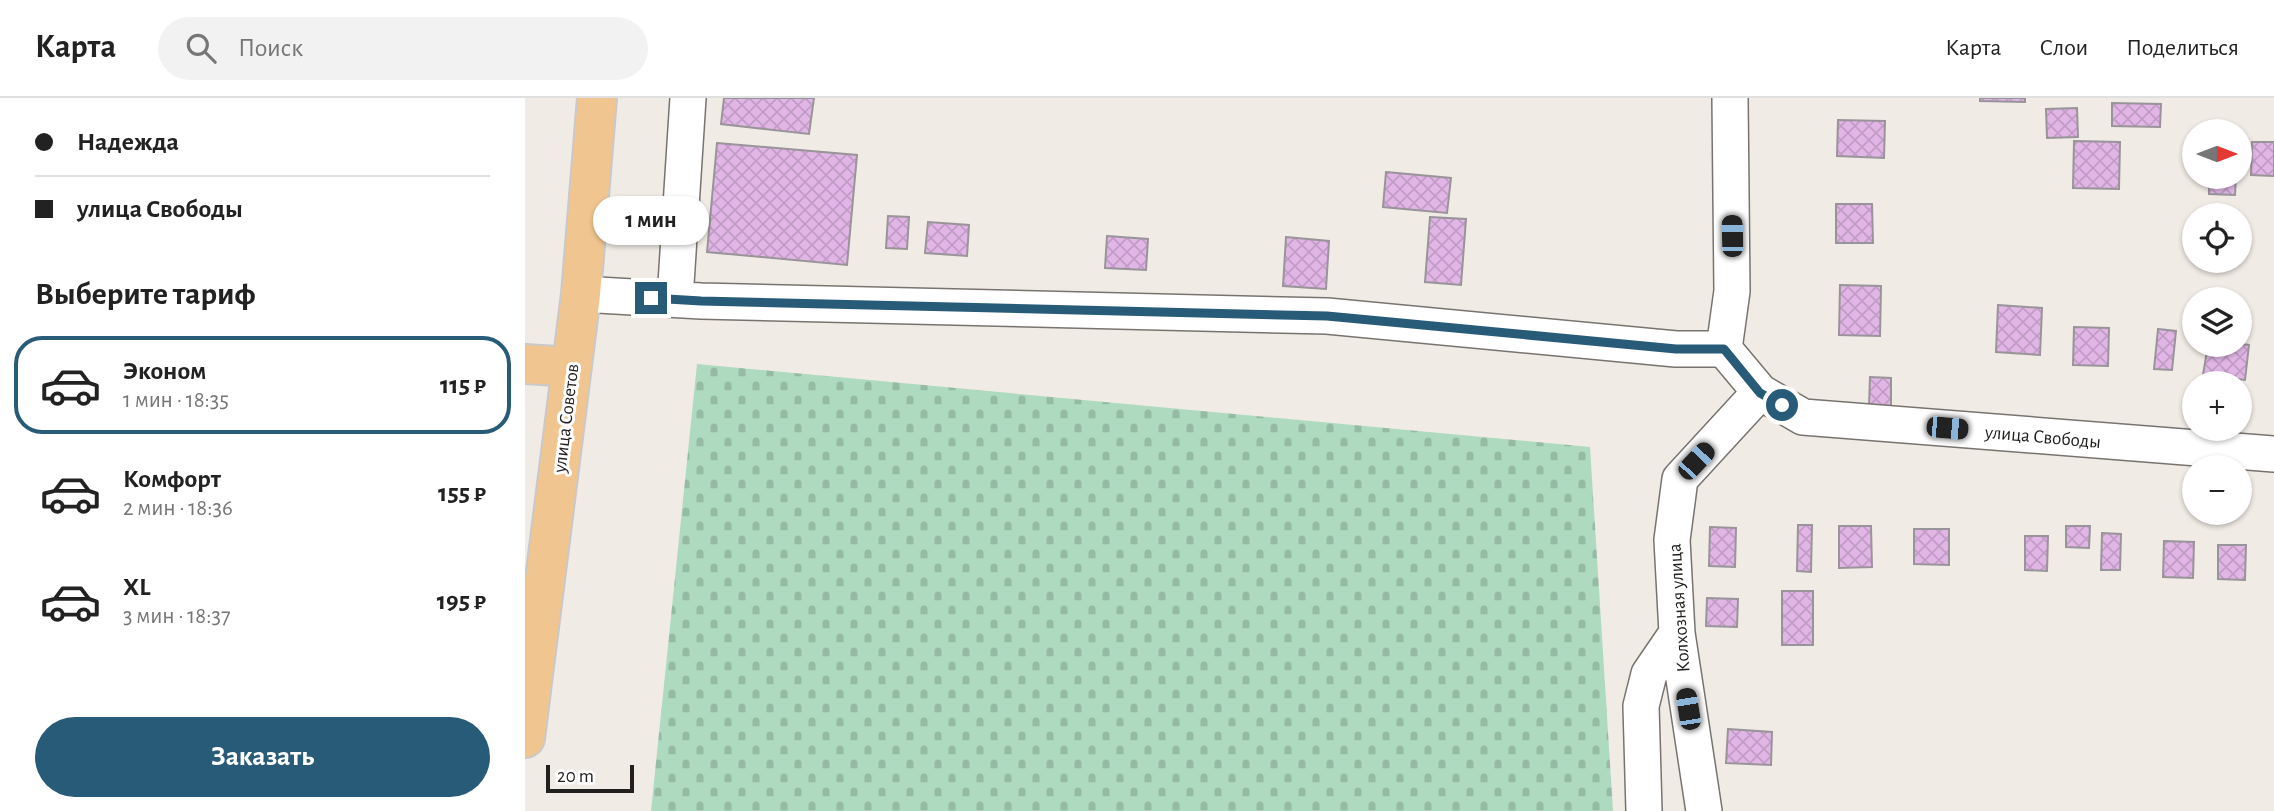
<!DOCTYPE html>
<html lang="ru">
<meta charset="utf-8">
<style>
:root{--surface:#fff;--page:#f2f2f2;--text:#222;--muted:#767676;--line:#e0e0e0;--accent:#285b78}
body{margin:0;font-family:"Alegreya Sans",sans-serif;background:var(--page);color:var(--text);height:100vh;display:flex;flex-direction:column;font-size:26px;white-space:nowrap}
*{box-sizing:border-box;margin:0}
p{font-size:23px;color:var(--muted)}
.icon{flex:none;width:38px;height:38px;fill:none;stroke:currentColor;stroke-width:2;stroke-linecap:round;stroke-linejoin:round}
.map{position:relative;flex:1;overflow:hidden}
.sheet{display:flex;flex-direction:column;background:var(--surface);width:525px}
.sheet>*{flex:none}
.top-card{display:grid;align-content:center;height:154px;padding:0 35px;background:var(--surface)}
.needle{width:46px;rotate:90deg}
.buttons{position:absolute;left:1657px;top:21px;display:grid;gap:14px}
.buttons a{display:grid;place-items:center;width:70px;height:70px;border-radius:50%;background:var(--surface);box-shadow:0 2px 5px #0004;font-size:35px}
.scale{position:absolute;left:21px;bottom:18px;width:88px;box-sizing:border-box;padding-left:7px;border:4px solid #22201e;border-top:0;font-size:19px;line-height:24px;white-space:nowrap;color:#22201e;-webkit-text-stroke:5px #fff;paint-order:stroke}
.end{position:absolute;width:32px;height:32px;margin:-16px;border:9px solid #285b78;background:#fff;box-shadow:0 0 0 4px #fff}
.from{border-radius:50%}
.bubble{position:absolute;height:49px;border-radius:24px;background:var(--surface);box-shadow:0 2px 5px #0004;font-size:23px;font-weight:600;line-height:49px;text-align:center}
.car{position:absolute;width:21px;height:42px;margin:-21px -10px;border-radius:9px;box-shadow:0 0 5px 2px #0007;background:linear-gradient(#222 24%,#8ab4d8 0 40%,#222 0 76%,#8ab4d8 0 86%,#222 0)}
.top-card b{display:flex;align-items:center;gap:24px;height:66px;font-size:26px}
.top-card b+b{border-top:2px solid var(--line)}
.top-card i{width:18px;height:18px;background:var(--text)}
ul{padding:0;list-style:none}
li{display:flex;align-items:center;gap:21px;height:98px;margin:0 14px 10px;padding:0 21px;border:4px solid transparent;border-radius:28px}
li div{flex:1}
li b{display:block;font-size:26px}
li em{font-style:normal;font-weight:600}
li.current{border-color:var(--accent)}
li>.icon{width:63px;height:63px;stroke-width:1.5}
h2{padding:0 35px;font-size:32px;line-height:84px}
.primary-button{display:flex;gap:14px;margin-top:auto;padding:14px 35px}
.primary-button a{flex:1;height:80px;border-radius:42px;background:var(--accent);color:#fff;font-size:28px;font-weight:600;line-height:80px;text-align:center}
header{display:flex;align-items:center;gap:42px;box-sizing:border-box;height:98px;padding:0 35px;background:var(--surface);border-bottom:2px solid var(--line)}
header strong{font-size:33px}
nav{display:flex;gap:38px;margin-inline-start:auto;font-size:24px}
.search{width:490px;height:63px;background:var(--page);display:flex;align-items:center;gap:18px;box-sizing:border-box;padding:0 24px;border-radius:38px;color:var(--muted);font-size:26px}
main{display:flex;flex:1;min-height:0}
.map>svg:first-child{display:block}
.cemetery{fill:url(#cemetery-stones)}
.building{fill:url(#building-cross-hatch);stroke:#999499;stroke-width:2}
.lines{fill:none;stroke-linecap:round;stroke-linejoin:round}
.minor-casing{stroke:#78736e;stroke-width:38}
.major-casing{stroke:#cac9c9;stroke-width:42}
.minor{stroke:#fff;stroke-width:35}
.major{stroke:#f1c58f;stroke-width:38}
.route{stroke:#285b78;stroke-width:9}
.labels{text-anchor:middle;stroke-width:6;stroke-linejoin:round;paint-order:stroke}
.street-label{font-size:19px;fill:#22201e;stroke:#fff}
</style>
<header>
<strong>Карта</strong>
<div class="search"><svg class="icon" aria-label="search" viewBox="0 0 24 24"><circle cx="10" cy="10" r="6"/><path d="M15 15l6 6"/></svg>Поиск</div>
<nav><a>Карта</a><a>Слои</a><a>Поделиться</a></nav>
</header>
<main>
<section class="sheet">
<div class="top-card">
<b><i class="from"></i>Надежда</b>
<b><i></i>улица Свободы</b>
</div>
<h2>Выберите тариф</h2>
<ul>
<li class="current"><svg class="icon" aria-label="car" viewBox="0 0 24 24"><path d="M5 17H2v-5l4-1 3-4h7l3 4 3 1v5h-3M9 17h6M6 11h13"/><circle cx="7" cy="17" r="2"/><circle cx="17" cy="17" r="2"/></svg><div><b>Эконом</b><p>1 мин · 18:35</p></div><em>115 ₽</em></li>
<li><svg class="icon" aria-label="car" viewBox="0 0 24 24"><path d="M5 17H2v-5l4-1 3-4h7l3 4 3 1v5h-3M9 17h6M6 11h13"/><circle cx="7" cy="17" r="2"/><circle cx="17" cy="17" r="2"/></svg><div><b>Комфорт</b><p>2 мин · 18:36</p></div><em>155 ₽</em></li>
<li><svg class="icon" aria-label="car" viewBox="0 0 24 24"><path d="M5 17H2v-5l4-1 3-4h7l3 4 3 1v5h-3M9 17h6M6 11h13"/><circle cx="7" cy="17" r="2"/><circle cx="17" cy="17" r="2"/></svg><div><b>XL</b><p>3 мин · 18:37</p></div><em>195 ₽</em></li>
</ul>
<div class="primary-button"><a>Заказать</a></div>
</section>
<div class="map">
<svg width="1749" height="713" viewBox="0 0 1749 713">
<defs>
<pattern id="cemetery-stones" width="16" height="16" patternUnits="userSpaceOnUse" patternTransform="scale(1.75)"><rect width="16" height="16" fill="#aedabf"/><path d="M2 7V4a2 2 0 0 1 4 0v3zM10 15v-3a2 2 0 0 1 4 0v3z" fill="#95bba4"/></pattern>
<pattern id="building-cross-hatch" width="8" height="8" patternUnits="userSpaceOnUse" patternTransform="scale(1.75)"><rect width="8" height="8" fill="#e1b6e6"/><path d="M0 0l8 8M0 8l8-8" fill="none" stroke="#c19cc5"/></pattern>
</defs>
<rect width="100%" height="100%" fill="#f1ebe5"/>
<!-- cemetery -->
<path class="cemetery" d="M 172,266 L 1065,349 L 1088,713 L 126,713 Z"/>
<!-- building -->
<path class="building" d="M 199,0 L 289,0 L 284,36 L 196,26 Z
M 1455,0 L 1500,0 L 1500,4 L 1455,3 Z
M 1587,5 L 1636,6 L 1635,29 L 1587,28 Z
M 1552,10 L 1553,39 L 1522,40 L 1521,11 Z
M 1313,22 L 1360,23 L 1359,60 L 1312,58 Z
M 1549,43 L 1595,44 L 1594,91 L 1548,90 Z
M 1727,44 L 1749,44 L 1749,78 L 1726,77 Z
M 192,45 L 332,57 L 322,167 L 182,154 Z
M 861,74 L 926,80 L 922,115 L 858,109 Z
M 1684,79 L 1711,79 L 1710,97 L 1684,96 Z
M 1311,106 L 1347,106 L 1348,145 L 1311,145 Z
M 363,118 L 384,119 L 382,151 L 361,150 Z
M 905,119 L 941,121 L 936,187 L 900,184 Z
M 403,124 L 444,127 L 442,158 L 400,155 Z
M 582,138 L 623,141 L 621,172 L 580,170 Z
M 761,139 L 804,143 L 801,191 L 758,188 Z
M 1315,187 L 1356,188 L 1355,238 L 1314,237 Z
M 1473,207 L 1517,210 L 1515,257 L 1471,254 Z
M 1549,229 L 1584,230 L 1583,268 L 1548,267 Z
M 1633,231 L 1651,233 L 1647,272 L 1629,271 Z
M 1715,246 L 1724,247 L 1720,282 L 1678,277 L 1683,247 Z
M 1345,279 L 1366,280 L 1366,309 L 1344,308 Z
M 1273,427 L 1287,427 L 1286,474 L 1272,473 Z
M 1314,428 L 1346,428 L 1347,469 L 1314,470 Z
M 1541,428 L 1565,428 L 1564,450 L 1541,449 Z
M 1185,429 L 1211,430 L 1210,469 L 1184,468 Z
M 1389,431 L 1424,431 L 1424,467 L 1389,466 Z
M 1577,435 L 1596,436 L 1595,472 L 1576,472 Z
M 1500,438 L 1523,438 L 1522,473 L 1500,472 Z
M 1639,443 L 1669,444 L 1668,480 L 1638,479 Z
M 1693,447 L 1721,447 L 1720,482 L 1693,481 Z
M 1257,493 L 1288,493 L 1288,547 L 1257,547 Z
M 1182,500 L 1213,501 L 1212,529 L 1181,528 Z
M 1203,631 L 1247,634 L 1246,667 L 1201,665 Z"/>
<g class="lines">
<!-- minor casing -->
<g class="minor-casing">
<path id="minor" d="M 56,196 L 176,203 L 802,218 L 1151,251 L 1199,251 L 1235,294 L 1278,319 L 1749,356
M 150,201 L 163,0
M 1199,251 L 1207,193 L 1205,0
M 1119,713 L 1116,608 L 1124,576 L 1152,535
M 1179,713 L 1152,535 L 1147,442 L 1155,381 L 1235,294"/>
</g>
<!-- major casing -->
<g class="major-casing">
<path id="major" d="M 0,266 L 47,269
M 0,640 L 56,196 L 72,0"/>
</g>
<!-- minor -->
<use href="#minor" class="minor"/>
<!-- major -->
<use href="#major" class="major"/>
</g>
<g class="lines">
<!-- route -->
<path class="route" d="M 126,200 L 176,203 L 802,218 L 1151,251 L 1199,251 L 1235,295 L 1257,307"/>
</g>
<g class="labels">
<!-- street labels -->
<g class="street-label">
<text transform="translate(40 320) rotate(-83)" y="7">улица Советов</text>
<text transform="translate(1518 338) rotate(5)" y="7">улица Свободы</text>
<text transform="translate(1153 510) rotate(-94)" y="7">Колхозная улица</text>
</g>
</g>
</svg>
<div class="buttons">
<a><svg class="needle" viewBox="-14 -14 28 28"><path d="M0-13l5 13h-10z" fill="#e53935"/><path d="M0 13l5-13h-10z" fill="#767676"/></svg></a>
<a><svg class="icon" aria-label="locate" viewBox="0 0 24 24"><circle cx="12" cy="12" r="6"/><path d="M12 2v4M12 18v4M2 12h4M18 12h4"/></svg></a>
<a><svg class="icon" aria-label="layers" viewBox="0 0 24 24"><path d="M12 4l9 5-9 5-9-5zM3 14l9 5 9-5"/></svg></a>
<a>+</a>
<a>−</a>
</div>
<div class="scale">20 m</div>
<i class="end from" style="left:1257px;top:307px"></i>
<i class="end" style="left:126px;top:200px"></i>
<div class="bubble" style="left:68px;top:98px;width:116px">1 мин</div>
<i class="car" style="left:1207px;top:138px;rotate:359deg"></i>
<i class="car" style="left:1422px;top:330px;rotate:95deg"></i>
<i class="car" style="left:1171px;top:363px;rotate:43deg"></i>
<i class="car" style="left:1163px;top:611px;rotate:351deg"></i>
</div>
</main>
